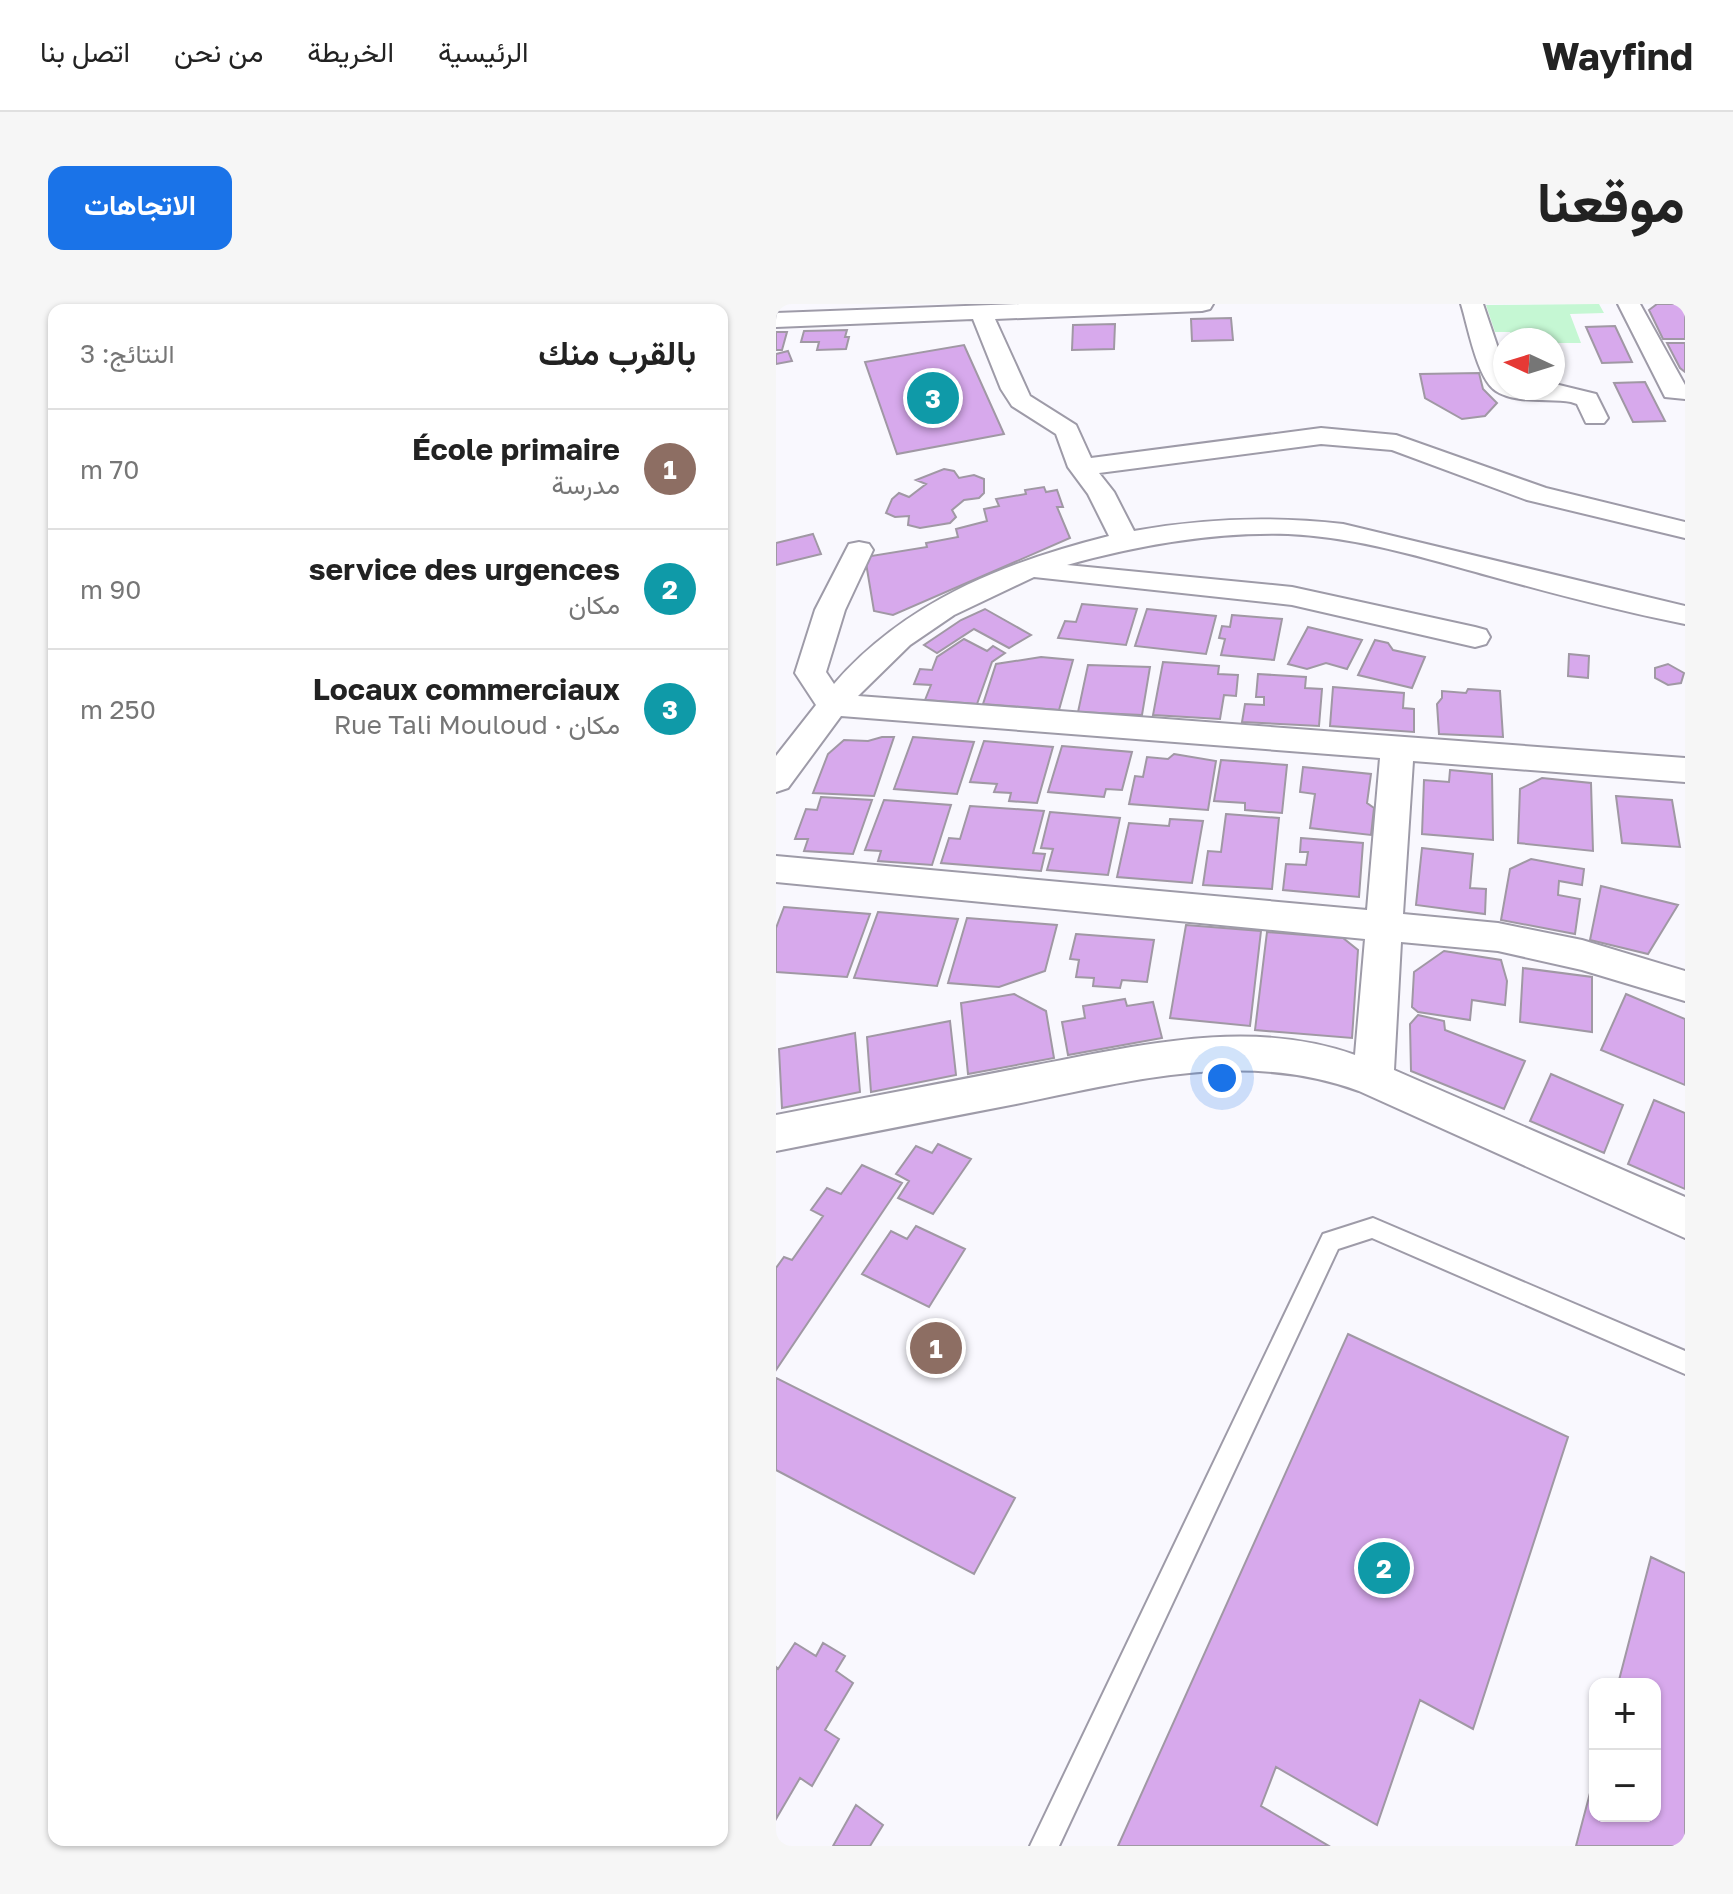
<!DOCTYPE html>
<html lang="ar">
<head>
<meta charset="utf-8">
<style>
	:root { --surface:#fff; --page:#f6f6f6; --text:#222; --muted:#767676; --line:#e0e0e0; --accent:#1a73e8 }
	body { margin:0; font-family:"Golos Text",Vazirmatn,sans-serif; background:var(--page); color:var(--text); direction:rtl }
	.controls { position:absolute; right:24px; bottom:24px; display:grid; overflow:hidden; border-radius:16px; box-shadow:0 2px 6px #0004 }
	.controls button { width:72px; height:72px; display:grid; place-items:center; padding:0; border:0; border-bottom:2px solid var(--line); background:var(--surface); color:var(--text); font:40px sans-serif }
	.compass { position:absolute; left:717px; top:24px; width:72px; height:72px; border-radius:50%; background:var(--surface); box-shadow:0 2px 6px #0004; rotate:274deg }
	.you { position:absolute; left:446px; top:774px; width:28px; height:28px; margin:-20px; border:6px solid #fff; border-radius:50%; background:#1a73e8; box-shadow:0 0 0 12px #1a73e833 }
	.badge { display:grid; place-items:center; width:52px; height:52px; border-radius:50%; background:var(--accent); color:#fff; font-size:26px; font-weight:700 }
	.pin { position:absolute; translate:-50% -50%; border:4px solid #fff; box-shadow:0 2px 8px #0006 }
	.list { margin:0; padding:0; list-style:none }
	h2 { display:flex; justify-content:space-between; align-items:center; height:104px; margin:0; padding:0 32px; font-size:34px }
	h2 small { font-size:26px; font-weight:400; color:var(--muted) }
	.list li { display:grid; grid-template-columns:52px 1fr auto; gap:24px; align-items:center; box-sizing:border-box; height:120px; padding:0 32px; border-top:2px solid var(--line) }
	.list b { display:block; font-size:30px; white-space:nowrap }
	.list p { margin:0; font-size:26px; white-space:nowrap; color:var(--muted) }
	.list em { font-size:26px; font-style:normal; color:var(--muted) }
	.map { position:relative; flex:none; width:909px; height:1542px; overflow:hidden; direction:ltr; border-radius:16px }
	header { display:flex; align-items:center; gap:48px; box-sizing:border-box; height:112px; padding:0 40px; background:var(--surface); border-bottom:2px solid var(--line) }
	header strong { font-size:38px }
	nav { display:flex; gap:44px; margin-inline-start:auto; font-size:28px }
	.intro { display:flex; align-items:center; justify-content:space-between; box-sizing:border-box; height:192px; padding:0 48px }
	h1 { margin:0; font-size:56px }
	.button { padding:20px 36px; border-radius:16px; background:var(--accent); color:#fff; font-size:28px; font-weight:700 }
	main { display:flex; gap:48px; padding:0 48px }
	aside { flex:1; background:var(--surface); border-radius:16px; box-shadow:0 2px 6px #0004 }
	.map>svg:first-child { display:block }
</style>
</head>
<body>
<header>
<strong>Wayfind</strong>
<nav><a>الرئيسية</a><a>الخريطة</a><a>من نحن</a><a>اتصل بنا</a></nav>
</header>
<div class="intro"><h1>موقعنا</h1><a class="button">الاتجاهات</a></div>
<main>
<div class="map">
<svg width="909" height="1542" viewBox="0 0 909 1542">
	<rect width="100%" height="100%" fill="#f9f8fe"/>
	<path fill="#c5f7d3" d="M823,0L828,9L794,10L805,39H779L776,34H737L734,28H719L710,1Z"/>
	<path fill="#d7a9ec" stroke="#a098a4" stroke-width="2" d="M881,0H909V35H887L873,6Z
		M455,14L457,36L416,37L415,15Z
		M339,20L338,45L296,46L297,21Z
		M839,22L856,58L826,59L810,23Z
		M71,26L69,33H73L70,45L41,46L43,38H25L28,27Z
		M0,28H11L6,46H0Z
		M891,39H909V68L904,64Z
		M188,41L228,130L121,150L89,58Z
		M12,47L16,57L0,60V50Z
		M703,69L707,85L721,99L709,112L686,115L649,94L644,70Z
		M869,78L889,117L857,118L838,79Z
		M168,165L178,167L183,174L198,171L208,175V189L203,194L188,196L176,206L180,213L174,219L144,224L132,221L133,212L119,213L110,209L116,195L123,189L133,193L150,180L140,176Z
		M268,183L270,188L281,186L287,203H281L294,234L117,311L98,307L89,253L151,243L150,239L182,233L180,225L211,217L208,205L223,202L220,195L250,190L249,186Z
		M37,230L45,250L0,261V239Z
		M306,300L361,305L350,341L282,334L289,317L300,318Z
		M209,305L255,331L233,344L198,325L161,349L148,341L185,316Z
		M371,305L440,312L430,350L359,342Z
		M456,311L506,315L498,356L445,351L449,335L443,334L446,322L454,323Z
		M532,323L586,336L571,365L550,359L531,365L512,360Z
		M188,335L211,347L217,342L229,349L216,358L201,400L149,396L155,381L138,380L144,365L156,366L161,353Z
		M599,336L612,339L617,346L649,353L636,384L582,371Z
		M793,350L813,352L812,374L792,372Z
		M265,353L297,356L283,406L207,400L220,360Z
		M387,358L443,362L442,370L462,371L460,392L448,391L444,415L377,411Z
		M892,360L908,369L905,379L892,381L879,374V364Z
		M312,361L374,363L366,411L302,408Z
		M482,370L530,373L529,384L546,385L543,422L466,418L469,400L488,401V393H480Z
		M557,383L628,389L627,404L638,405V428L554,422Z
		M692,385L724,387L727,433L663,430L661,400L666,394V387L690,389Z
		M106,433H118L98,492L37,489L52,450L68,436L92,437Z
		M137,433L198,438L181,490L118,485Z
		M208,437L277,443L261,499L233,497L235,489L218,488L221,480L194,478Z
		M286,442L356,448L346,486L330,485L328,493L272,488Z
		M398,450L440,457L432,506L353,500L359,472L367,473L371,453L392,455Z
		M445,456L511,461L506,509L469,506V499L438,497Z
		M527,463L595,470L591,499L598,504L595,531L534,524L539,490L524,488Z
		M674,466L716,470L717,536L646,530L648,476L673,478Z
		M766,474L815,479L817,547L742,539L744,485Z
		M840,492L896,496L904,543L846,539Z
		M45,493L96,496L77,550L28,547L32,535H19L30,505L41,506Z
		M108,496L175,501L156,561L102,557L105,547L89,546Z
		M194,502L268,507L257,549L269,550L265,567L165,559L173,534L184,535Z
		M274,508L344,514L332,571L271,566L277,545L265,544Z
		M450,510L503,514L496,585L427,581L432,547L445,548Z
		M394,515L427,517L416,579L341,573L353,519L393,522Z
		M525,534L587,539L583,593L507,586L510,560L530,561L532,548H524Z
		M646,544L697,550L694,584L710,585L709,610L640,601Z
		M755,555L808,565L806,581L783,577L782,591L804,595L799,630L725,616L734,565Z
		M825,582L902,601L872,650L814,636Z
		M8,603L94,610L71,673L0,668V624Z
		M102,608L182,615L161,682L78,674Z
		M191,614L281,621L269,667L223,683L172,679Z
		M410,621L485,627L474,722L394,714Z
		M491,628L567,634L582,646L576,734L479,726Z
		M300,630L378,636L371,678L346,676L344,684L317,682L318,674L300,673L303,656L294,655Z
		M668,647L725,656L731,677L729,701L696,696L694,716L642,708L636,703L638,668Z
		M747,664L816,673V728L744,718Z
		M238,690L270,707L278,754L192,770L185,699Z
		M850,690L909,715V781L825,746Z
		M349,695L351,702L377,698L386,734L292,751L286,718L309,714L307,702Z
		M642,711L668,717L669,726L749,757L728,805L635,767L634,720Z
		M174,717L180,771L95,788L91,733Z
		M79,729L84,788L6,804L3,745Z
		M775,770L847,801L828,849L754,817Z
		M878,796L909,809V885L852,860Z
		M162,840L195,855L157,910L122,894L133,877L120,870L140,842L156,849Z
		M86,861L126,879L0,1066V964L8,953L16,956L47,912L35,906L51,884L65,890Z
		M140,922L189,945L153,1003L86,970L115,927L131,935Z
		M572,1030L792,1133L697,1425L644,1396L601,1521L500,1463L485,1502L553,1542H342Z
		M0,1074L239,1194L198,1270L0,1166Z
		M875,1253L909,1269V1542H800L819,1470V1512H879V1380H842Z
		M19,1339L40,1352L47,1339L69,1352L60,1367L77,1379L49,1426L63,1435L36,1482L24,1474L0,1515V1363L2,1365Z
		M80,1501L107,1521L94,1542H57Z"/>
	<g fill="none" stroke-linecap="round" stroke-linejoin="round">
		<g stroke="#9e9ba8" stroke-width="4">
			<path id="lane" d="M597,914L909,1047V1070L596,934L562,945L283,1542H254L547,930Z"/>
		</g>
		<g stroke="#9e9ba8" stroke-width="4">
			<path id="street" d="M244,0H437L434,5L426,7L219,15L254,92L300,121L315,154L545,124L620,131L770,184L909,218V234L751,196L616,146L545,140L323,169L338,188L358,227C429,214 496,212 567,220L909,302V320C843,307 779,290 714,272C649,254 581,233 512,230C437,228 363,241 291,261L516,283L699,323L710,326L714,333L710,340L699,343L516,301L258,273L178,311L134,341L82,392L909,454V478L637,457L627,610L722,619L806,636L909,667V697L806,666L722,647L625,638L618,766L909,893V934L583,787C469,745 355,777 240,800C160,815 80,831 0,847V811C81,795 163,780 244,764C354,744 470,712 579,751L589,635L0,578V552L591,606L604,454L65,412L12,484L0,488V452L40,401L19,369L39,306L73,240L83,238L93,240L97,246L69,306L50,368L58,380C129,298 229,258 333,232L312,190L292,163L280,130L236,102L225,85L197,15L0,23V9Z
				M685,0H707L729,65V84L783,81L820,90L832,114L828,119H810L801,100L795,98C773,94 740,100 720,87C701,75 692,22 685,0Z
				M842,0H864L909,81V95L889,93Z"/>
		</g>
		<use href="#lane" fill="#fff" fill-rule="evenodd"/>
		<use href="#street" fill="#fff" fill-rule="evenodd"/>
	</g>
</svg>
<div class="controls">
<button>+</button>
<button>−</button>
</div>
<svg class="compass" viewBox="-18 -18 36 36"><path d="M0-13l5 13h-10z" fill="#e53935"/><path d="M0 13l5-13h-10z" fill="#767676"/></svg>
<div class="you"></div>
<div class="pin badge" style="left:160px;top:1044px;background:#8d6e63">1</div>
<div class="pin badge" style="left:608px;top:1264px;background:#0f9aa8">2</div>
<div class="pin badge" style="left:157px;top:94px;background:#0f9aa8">3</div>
</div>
<aside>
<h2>بالقرب منك<small>النتائج: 3</small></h2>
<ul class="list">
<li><span class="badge" style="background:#8d6e63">1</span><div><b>École primaire</b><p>مدرسة</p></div><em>70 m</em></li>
<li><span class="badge" style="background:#0f9aa8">2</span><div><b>service des urgences</b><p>مكان</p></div><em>90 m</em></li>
<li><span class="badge" style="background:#0f9aa8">3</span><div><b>Locaux commerciaux</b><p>مكان · Rue Tali Mouloud</p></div><em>250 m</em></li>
</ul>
</aside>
</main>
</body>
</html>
